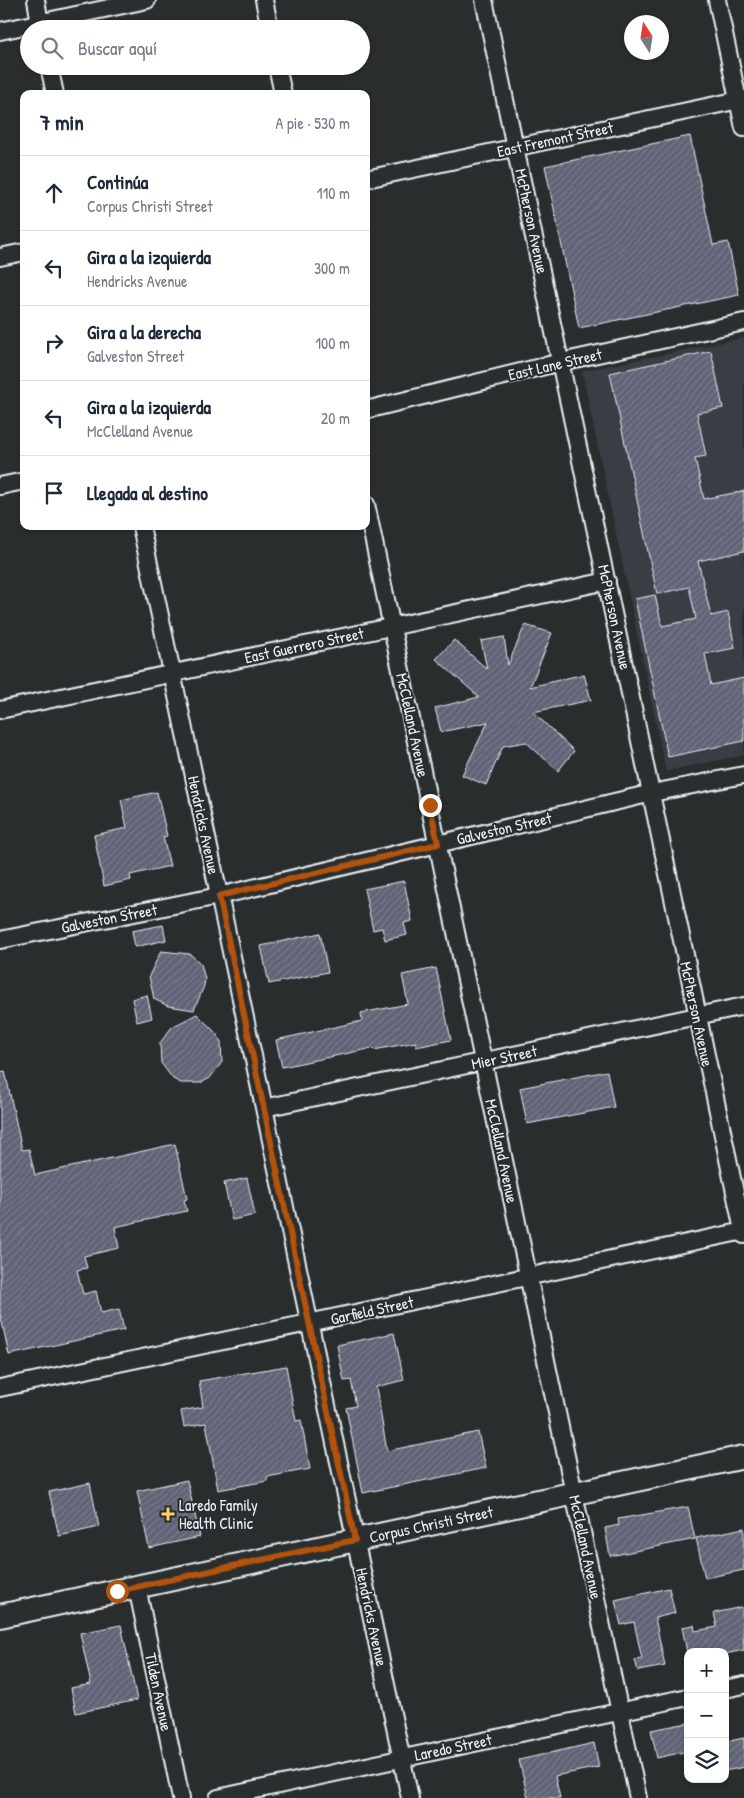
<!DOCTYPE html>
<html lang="es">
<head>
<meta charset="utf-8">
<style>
	:root { --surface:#fff; --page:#f2f2f3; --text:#1f2937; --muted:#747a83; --line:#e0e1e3 }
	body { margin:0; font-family:"Patrick Hand",sans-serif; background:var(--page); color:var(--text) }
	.controls { position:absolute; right:15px; bottom:15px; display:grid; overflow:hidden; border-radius:10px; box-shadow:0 1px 4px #0004 }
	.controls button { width:45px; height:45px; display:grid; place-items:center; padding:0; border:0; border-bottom:1px solid var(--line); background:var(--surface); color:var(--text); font:25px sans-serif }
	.compass { position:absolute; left:624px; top:15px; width:45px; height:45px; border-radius:50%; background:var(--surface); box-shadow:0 1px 4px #0004; rotate:348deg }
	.stop { position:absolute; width:15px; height:15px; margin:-11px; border:4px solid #b45309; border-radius:50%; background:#fff }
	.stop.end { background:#b45309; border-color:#fff; box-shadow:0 1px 5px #0008 }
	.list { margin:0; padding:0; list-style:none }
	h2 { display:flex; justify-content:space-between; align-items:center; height:65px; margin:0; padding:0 20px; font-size:21px }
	h2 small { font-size:16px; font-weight:400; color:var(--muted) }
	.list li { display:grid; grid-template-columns:32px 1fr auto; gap:15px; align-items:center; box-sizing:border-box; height:75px; padding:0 20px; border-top:1px solid var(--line) }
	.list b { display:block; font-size:19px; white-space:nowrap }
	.list p { margin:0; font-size:16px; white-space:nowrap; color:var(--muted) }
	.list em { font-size:16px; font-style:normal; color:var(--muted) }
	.icon { flex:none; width:28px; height:28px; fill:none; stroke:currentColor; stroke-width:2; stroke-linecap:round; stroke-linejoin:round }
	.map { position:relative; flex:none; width:744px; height:1798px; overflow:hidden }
	.search { position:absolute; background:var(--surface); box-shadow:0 1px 4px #0004; left:20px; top:20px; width:350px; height:55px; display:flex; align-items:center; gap:12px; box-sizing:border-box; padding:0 18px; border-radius:28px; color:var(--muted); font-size:19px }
	.panel { position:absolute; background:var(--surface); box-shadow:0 1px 4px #0004; left:20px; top:90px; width:350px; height:440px; border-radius:10px }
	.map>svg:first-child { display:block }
</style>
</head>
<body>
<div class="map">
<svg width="744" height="1798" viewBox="0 0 744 1798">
	<defs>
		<pattern id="building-hatch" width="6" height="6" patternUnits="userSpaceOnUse" patternTransform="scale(1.25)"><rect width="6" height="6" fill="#606476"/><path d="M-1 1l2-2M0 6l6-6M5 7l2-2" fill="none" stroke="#777b8a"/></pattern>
	</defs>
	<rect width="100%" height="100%" fill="#2a2d2e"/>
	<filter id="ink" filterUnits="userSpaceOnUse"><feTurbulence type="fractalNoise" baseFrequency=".02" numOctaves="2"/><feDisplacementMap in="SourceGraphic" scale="10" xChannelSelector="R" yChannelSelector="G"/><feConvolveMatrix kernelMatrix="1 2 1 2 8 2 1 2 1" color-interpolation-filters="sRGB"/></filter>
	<g filter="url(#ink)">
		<path fill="#3a3e44" d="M744,338V755L666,771L582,371Z"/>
		<path fill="url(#building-hatch)" stroke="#e8f1f8" d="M690,136L713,245L728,242L739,295L579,328L545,166Z
			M711,351L723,408L697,413L706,456L695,458L704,499L744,491V551L698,561L711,616L728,612L735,648L705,654L711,685L744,678V741L668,757L635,599L655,595L662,626L696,619L689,587L657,594L610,373Z
			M525,625L552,633L530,687L584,674L591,700L533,712L574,751L558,771L526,742L503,746L486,785L462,775L488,722L441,732L435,708L479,697L436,659L454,640L487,669L481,641L504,637L508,665Z
			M157,792L167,836L163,837L170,866L130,875L131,880L104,886L94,835L127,828L121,800Z
			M404,881L412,921L404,923L407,935L385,940L382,928L373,930L364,889Z
			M163,925L166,940L135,947L132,931Z
			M320,933L328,972L269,984L261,946Z
			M161,951L190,954L201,964L205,979L204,986L194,1010L168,1006L154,999L149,976Z
			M436,968L451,1040L416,1047V1042L374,1050L373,1048L282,1067L276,1040L362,1021L361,1013L408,1004L402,975Z
			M147,995L152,1018L137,1022L132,999Z
			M197,1014L217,1034L221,1042L222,1062L210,1078L201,1083H181L173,1079L161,1063L160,1043L172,1027Z
			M5,1071L22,1150L29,1149L35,1175L175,1144L187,1199L184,1200L187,1211L115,1227L119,1248L84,1256L87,1268L77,1270L83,1294L96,1291L101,1313L119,1309L124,1330L9,1355L0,1313V1072Z
			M607,1071L614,1107L527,1124L520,1088Z
			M247,1178L255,1215L232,1220L224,1183Z
			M394,1333L404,1380L376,1387L387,1451L478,1432L486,1468L363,1493L346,1408L356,1406L351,1380L344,1381L337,1345Z
			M286,1366L296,1421L301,1420L310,1469L267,1477V1481L218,1490L206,1423L184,1427L181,1411L203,1407L199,1381Z
			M187,1480L200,1537L149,1548L137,1491Z
			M90,1483L99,1527L59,1536L49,1492Z
			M688,1507L695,1539L610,1556L605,1528L619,1525L618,1519Z
			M744,1528V1570L705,1578L696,1538Z
			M669,1588L675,1613L655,1618L665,1666L638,1671L635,1660L642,1659L634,1622L621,1625L615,1600Z
			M742,1607L744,1650L725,1654V1652H687L682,1627L694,1625L695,1631L717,1627L714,1613Z
			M121,1625L137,1700L76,1713L71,1688L91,1684L80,1633Z
			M688,1723V1751L657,1758L651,1730Z
			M744,1738V1767L725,1771V1742Z
			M594,1743L599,1767L555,1776L560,1798H528L519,1760Z"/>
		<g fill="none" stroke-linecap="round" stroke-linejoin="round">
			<g stroke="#e8f1f8" stroke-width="20">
				<path id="street" d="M36,0L41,29
					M264,0L270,29
					M484,0L744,1235
					M717,0L744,128
					M0,31L147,0
					M49,66L55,94
					M277,66L283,94
					M366,179L744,99
					M0,257L24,252
					M366,410L561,362L744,322
					M0,486L24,481
					M366,504L638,1798
					M141,526L410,1798
					M0,710L607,581
					M0,940L219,896L652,793L744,775
					M264,1108L744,1006
					M0,1388L744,1231
					M137,1587L181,1798
					M725,1689L744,1685
					M218,1798L688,1697"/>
			</g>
			<g stroke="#e8f1f8" stroke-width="26">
				<path id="secondary" d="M0,1616L744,1457"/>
			</g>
			<use href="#street" stroke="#2a2d2e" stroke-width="16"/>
			<use href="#secondary" stroke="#2a2d2e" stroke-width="22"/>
		</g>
	</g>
	<g fill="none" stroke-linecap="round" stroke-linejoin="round" filter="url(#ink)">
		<path stroke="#b45309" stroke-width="6" d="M117,1591L355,1540L219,896L438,844L430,805"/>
	</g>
	<path fill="#ffd166" stroke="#2a2d2e" stroke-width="2" d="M165.5 1506.5h5v5h5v5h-5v5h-5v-5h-5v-5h5z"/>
	<g text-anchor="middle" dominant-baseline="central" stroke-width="4" stroke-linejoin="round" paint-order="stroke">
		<g font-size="16" fill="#e8f1f8" stroke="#2a2d2e">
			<text transform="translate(555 139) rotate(-12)">East Fremont Street</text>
			<text transform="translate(532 221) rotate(78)">McPherson Avenue</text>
			<text transform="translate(555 364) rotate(-13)">East Lane Street</text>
			<text transform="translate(615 617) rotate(78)">McPherson Avenue</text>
			<text transform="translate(304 645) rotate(-12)">East Guerrero Street</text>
			<text transform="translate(413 725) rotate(78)">McClelland Avenue</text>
			<text transform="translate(204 825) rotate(78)">Hendricks Avenue</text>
			<text transform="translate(504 828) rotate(-13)">Galveston Street</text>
			<text transform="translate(109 918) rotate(-11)">Galveston Street</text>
			<text transform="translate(697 1014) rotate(78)">McPherson Avenue</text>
			<text transform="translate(504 1057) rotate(-12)">Mier Street</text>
			<text transform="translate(502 1151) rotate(78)">McClelland Avenue</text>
			<text transform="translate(372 1310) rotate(-12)">Garfield Street</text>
			<text transform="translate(431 1524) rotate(-12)">Corpus Christi Street</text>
			<text transform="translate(586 1547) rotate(78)">McClelland Avenue</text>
			<text transform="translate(372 1617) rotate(78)">Hendricks Avenue</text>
			<text transform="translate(159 1692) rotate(78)">Tilden Avenue</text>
			<text transform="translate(453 1747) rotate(-12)">Laredo Street</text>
		</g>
		<g font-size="16" fill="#e8f1f8" stroke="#2a2d2e" text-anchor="start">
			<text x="179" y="1505">Laredo Family<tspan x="179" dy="18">Health Clinic</tspan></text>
		</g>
	</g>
</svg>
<div class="controls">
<button>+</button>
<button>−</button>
<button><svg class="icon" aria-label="layers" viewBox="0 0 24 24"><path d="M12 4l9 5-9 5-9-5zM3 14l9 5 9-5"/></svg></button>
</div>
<svg class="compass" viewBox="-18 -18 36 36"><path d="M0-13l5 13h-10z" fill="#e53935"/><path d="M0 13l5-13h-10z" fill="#747a83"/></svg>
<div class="stop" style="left:117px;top:1591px"></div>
<div class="stop end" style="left:430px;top:805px"></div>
<div class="search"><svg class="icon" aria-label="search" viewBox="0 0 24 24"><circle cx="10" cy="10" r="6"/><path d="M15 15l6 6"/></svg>Buscar aquí</div>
<section class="panel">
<h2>7 min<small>A pie · 530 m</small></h2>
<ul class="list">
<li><svg class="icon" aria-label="ahead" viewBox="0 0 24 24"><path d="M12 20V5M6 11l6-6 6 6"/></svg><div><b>Continúa</b><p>Corpus Christi Street</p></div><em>110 m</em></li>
<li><svg class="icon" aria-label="left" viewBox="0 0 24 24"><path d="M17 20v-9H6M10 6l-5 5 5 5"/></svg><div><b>Gira a la izquierda</b><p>Hendricks Avenue</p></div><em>300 m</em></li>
<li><svg class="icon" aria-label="right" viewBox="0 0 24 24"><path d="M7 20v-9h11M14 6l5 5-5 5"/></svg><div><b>Gira a la derecha</b><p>Galveston Street</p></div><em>100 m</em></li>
<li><svg class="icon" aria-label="left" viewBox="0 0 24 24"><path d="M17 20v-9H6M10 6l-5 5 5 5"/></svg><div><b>Gira a la izquierda</b><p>McClelland Avenue</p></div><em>20 m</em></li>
<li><svg class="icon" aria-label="arrive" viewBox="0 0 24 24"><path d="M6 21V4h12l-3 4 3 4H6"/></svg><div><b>Llegada al destino</b></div></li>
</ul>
</section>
</div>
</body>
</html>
